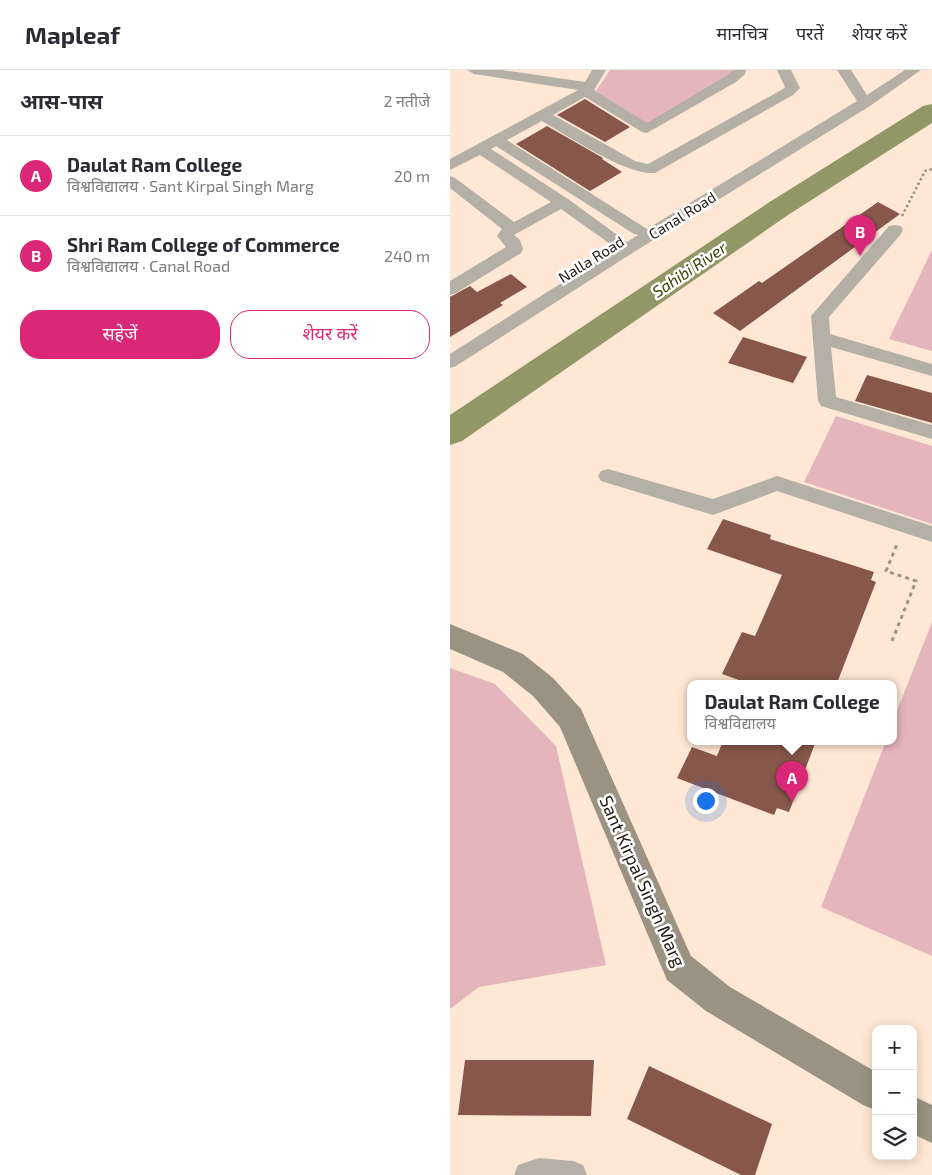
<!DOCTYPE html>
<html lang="hi">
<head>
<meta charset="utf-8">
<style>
	:root { --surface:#fff; --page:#f2f2f3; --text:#2b2b33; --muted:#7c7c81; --line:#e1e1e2; --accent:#db2777 }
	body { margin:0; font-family:"Exo 2","Noto Sans Devanagari",sans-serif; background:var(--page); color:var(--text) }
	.controls { position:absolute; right:15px; bottom:15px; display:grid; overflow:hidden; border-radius:10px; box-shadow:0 2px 12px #0003 }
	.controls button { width:45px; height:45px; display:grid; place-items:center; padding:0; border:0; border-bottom:1px solid var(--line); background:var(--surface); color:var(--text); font:25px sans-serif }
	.you { position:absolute; left:255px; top:730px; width:18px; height:18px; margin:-12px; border:4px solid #fff; border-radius:50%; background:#1a73e8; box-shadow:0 0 0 8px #1a73e833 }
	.badge { display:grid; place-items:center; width:32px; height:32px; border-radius:50%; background:var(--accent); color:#fff; font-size:16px; font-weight:700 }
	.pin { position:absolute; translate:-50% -41px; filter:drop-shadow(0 1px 2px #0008) }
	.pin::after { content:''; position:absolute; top:26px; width:18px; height:15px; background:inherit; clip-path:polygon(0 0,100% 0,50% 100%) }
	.popup { position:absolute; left:237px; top:610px; width:210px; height:65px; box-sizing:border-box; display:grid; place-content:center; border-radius:10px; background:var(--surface); filter:drop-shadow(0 1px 4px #0005); font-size:16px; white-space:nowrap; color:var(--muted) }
	.popup b { font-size:19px; color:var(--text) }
	.popup::after { content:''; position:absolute; left:50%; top:100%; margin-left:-10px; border:10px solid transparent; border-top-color:var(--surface) }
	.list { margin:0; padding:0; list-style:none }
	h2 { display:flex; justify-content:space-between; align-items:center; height:65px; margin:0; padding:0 20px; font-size:21px }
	h2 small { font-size:16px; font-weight:400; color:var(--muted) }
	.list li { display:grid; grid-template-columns:32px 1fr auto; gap:15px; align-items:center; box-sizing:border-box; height:80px; padding:0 20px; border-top:1px solid var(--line) }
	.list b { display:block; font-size:19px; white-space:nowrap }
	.list p { margin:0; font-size:16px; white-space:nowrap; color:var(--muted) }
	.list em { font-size:16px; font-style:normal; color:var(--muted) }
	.actions { display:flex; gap:10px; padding:15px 20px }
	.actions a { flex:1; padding:11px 0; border:1px solid var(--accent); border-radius:20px; text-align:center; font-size:18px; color:var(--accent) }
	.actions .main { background:var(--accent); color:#fff }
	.icon { flex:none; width:28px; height:28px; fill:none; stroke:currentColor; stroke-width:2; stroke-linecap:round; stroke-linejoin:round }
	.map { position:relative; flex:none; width:482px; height:1105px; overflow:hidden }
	header { display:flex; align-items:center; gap:30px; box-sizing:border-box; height:70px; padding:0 25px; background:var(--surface); border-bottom:1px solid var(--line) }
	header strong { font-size:24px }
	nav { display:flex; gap:28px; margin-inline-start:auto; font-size:18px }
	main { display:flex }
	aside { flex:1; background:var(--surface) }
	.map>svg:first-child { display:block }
</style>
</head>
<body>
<header>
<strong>Mapleaf</strong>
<nav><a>मानचित्र</a><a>परतें</a><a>शेयर करें</a></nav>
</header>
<main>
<aside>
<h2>आस-पास<small>2 नतीजे</small></h2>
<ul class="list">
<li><span class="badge">A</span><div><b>Daulat Ram College</b><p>विश्वविद्यालय · Sant Kirpal Singh Marg</p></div><em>20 m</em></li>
<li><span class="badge">B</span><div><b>Shri Ram College of Commerce</b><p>विश्वविद्यालय · Canal Road</p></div><em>240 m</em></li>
</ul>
<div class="actions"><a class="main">सहेजें</a><a>शेयर करें</a></div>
</aside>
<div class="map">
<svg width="482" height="1105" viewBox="0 0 482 1105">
	<rect width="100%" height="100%" fill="#fee7d4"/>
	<path fill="#e4b5bb" d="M160,0H282L272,18L201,60L146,21Z
		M482,180V281L439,269Z
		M386,346L482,376V454L354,412Z
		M482,552V886L371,837L436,671H443V651Z
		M0,598L45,614L106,676L156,895L29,917L0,939Z"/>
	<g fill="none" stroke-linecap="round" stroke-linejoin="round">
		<path fill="#919767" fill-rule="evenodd" d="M482,34V53L338,145L12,371L0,375V345L318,133L473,36Z"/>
	</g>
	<path fill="#86574a" d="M135,29L180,57L155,72L107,45Z
		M97,56L153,88L152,89L172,102L140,121L66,74Z
		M428,132L450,144L290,261L263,243L309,211L312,213Z
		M61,204L77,217L50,233L53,235L0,267V227L20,216L27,222Z
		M293,267L357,287L343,313L278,293Z
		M417,305L482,323V353L405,331Z
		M273,449L321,465L320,469L424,502L421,510L426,512L387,613H297L272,604L292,562L305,566L332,505L257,479Z
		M273,671H366L339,742L327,738L324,745L227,708L242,677L267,686Z
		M15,990H144L141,1046L8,1045Z
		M199,996L322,1054L305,1105H291L177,1049Z"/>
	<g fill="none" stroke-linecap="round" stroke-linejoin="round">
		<path stroke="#a39284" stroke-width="2.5" stroke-dasharray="2.5 2.5" stroke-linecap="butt" d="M452,146L475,101L482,99"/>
		<path stroke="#a39284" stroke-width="3" stroke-dasharray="4 4" stroke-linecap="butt" d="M442,571L466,511L436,501L448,472"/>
		<path fill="#b5b0a5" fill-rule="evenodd" d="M17,0H52L135,12L142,0H156L144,20L197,53L276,6L283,0H296L295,4L286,12L197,63L192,62L135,27L103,45L185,91L198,94L333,19L335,17L327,0H341L350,18L343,25L205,103C177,106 118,66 92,51L57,70L197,159L407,31L387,0H401L417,25L455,0H471L420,36L184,182L6,296L0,298V284L168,177L163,176L111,139L64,165L70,170L73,179L71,183L6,223L0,225V211L56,177L47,166L52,159L0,118V106L5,108L64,152L101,132L30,85L0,100V89L128,20L24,4ZM46,76L184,164L188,165L177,172L118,129L41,79Z
			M445,155L451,156L453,160L451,164L379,247L380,264L482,294V306L381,277L386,327L482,355V369L371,336L368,331L361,246L439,156Z
			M158,399L263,429L327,406L482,456V472L327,421L263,445L151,411L148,406L151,401Z
			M89,1088L123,1091L133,1095L137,1105H64L68,1095Z"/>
		<path fill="#9a9383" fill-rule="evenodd" d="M0,554L73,584L103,608L131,639L241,886L280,917L426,1002V1040L413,1035L256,941L217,910L110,657L83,626L53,602L0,579Z
			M463,1026L482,1035V1073L463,1064Z"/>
	</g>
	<g text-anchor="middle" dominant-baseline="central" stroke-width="5" stroke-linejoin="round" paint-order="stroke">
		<g font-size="15" fill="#211912" stroke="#fff">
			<text transform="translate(232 145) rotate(-32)">Canal Road</text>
			<text transform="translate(141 189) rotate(-32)">Nalla Road</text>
		</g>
		<g font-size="16" font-style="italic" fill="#3b3f02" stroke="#fff">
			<text transform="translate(239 199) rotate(-34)">Sahibi River</text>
		</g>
		<g font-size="18" fill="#211912" stroke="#fff">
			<text transform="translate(193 811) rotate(66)">Sant Kirpal Singh Marg</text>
		</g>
	</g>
</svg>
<div class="controls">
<button>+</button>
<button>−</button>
<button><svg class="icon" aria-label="layers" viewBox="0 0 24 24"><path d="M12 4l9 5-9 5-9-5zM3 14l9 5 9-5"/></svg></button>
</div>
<div class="you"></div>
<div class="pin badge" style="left:342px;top:732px">A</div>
<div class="popup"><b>Daulat Ram College</b>विश्वविद्यालय</div>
<div class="pin badge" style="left:410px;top:186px">B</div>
</div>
</main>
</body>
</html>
